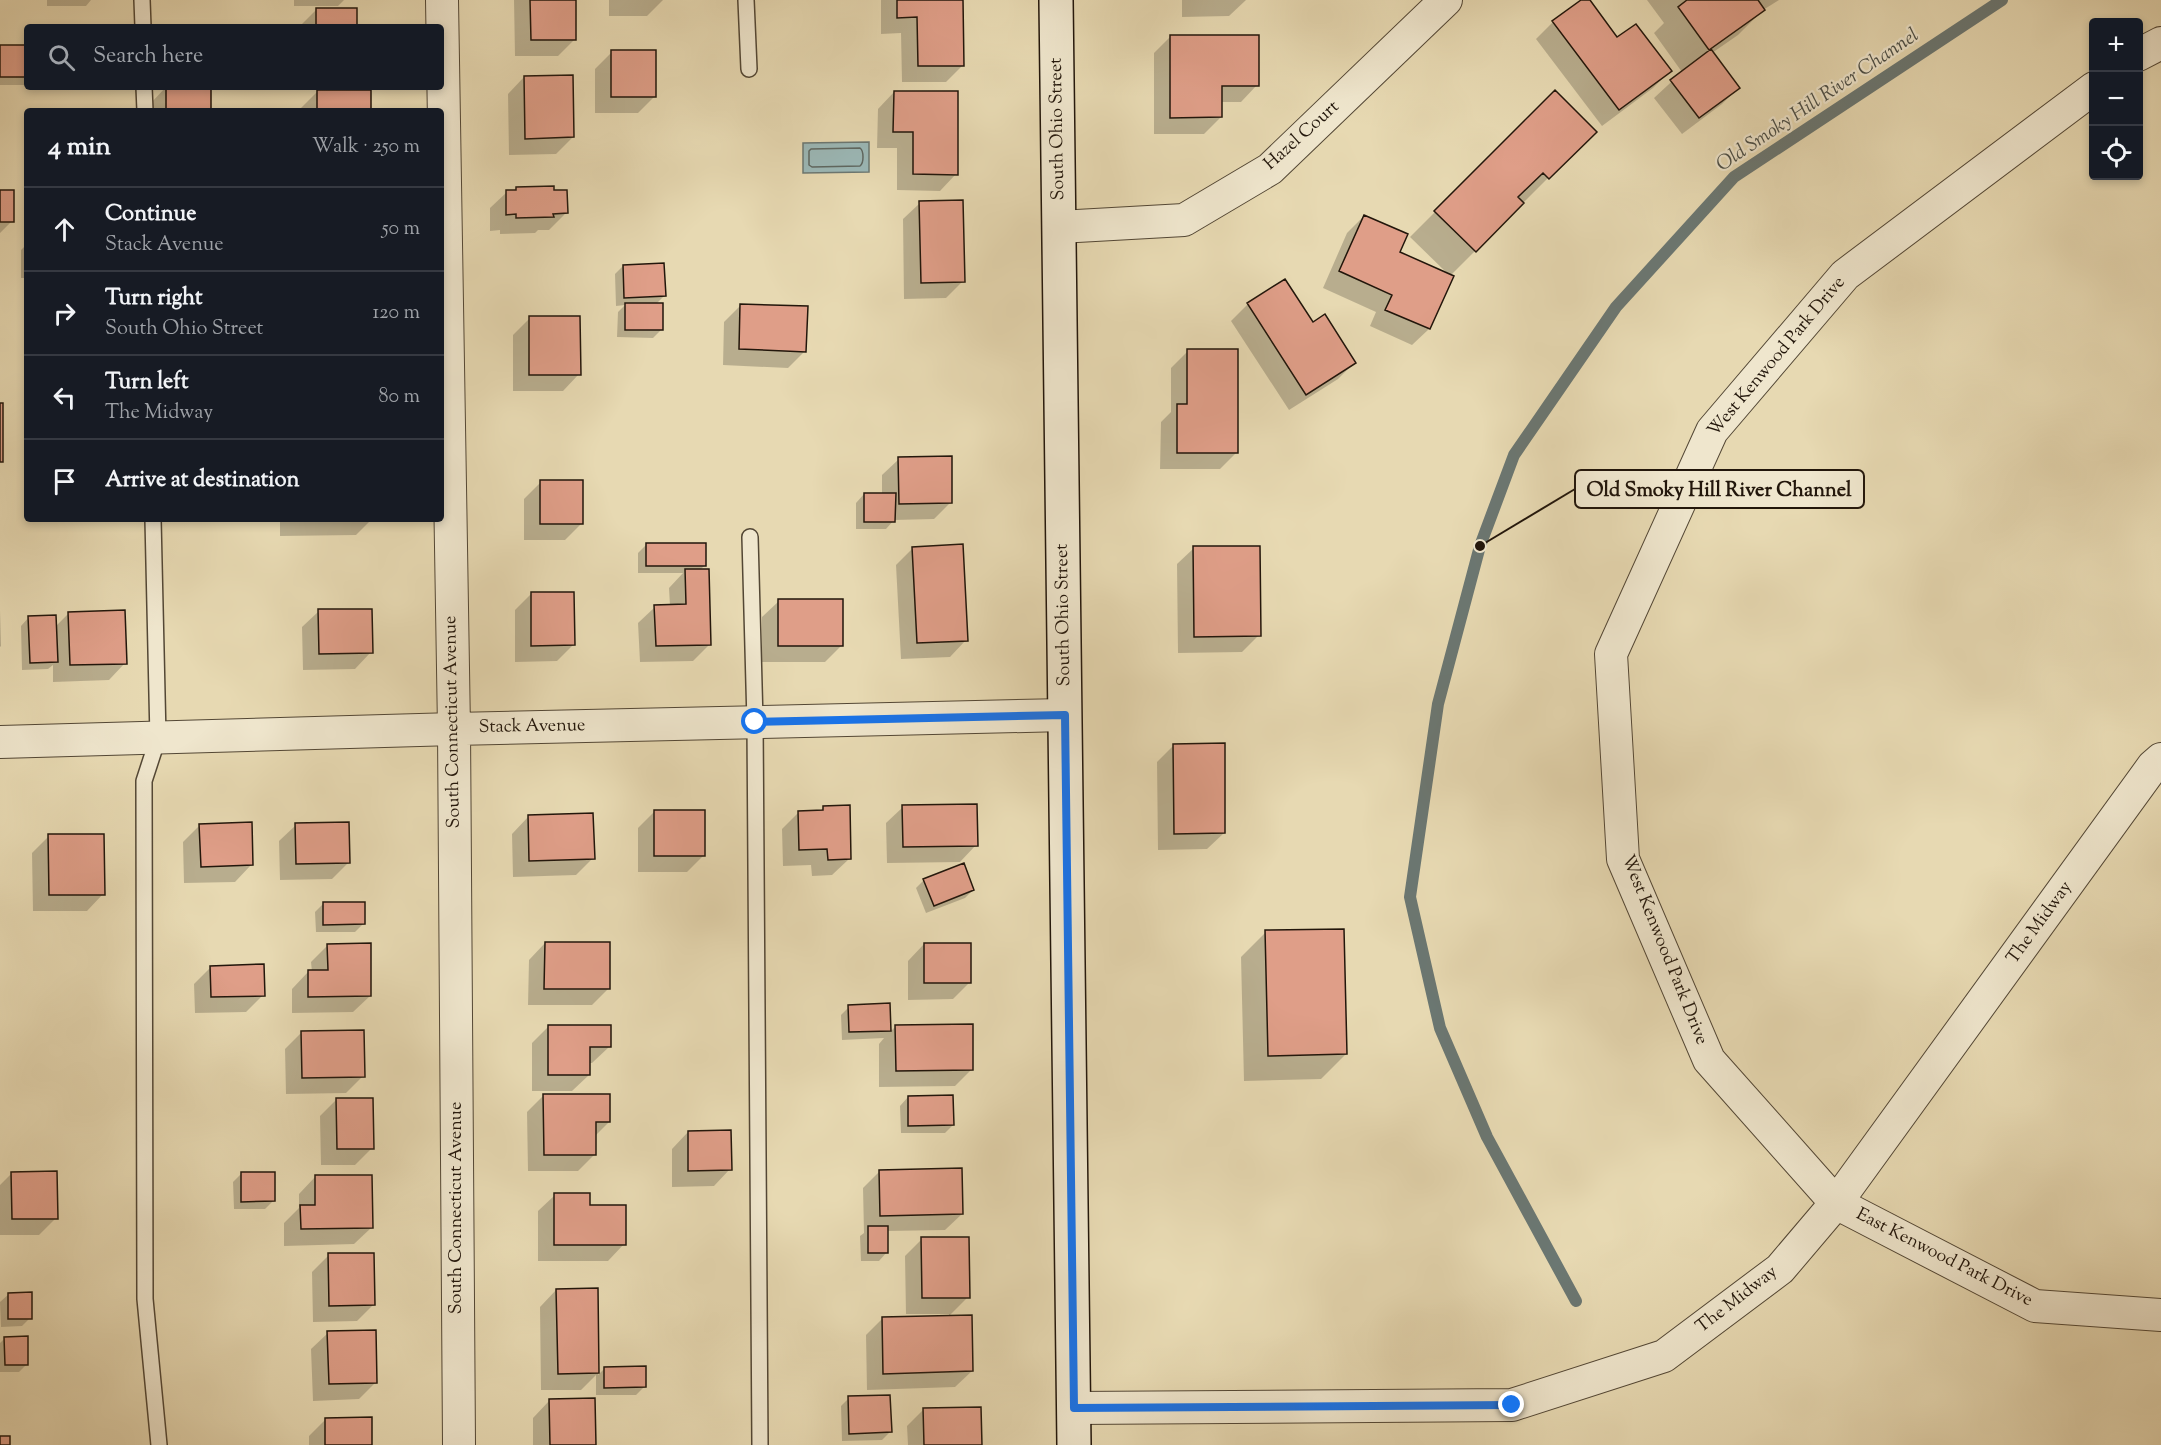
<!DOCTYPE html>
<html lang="en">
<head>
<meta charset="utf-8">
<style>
	:root { --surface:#171b24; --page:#20242c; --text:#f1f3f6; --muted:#9ea1a6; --line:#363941 }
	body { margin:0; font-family:"Sorts Mill Goudy",serif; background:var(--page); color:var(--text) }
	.controls { position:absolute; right:18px; top:18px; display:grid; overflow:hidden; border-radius:6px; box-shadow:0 3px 9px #0003 }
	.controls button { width:54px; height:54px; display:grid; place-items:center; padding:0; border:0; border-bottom:2px solid var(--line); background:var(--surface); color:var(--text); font:30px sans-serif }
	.stop { position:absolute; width:18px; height:18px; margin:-14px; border:4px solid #1a73e8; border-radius:50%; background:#fff }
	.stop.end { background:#1a73e8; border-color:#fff; box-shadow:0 2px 6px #0008 }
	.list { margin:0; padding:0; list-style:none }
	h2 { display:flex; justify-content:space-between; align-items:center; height:78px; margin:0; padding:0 24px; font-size:26px }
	h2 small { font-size:20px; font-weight:400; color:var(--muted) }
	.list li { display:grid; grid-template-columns:39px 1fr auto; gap:18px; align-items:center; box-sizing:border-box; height:84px; padding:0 24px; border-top:2px solid var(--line) }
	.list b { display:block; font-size:22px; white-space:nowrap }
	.list p { margin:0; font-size:20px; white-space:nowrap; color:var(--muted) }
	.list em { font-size:20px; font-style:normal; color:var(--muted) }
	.icon { flex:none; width:33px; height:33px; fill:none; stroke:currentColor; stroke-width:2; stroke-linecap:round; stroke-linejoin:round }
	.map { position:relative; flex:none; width:2161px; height:1445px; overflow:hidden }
	.search { position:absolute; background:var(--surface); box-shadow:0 3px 9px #0003; left:24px; top:24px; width:420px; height:66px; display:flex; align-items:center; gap:15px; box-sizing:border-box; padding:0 21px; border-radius:6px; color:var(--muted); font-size:22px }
	.panel { position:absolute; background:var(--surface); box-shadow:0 3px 9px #0003; left:24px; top:108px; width:420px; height:414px; border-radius:6px }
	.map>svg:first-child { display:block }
</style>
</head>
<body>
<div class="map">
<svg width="2161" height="1445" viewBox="0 0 2161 1445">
	<rect width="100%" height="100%" fill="#e7d9b2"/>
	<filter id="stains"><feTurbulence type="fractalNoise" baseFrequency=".00333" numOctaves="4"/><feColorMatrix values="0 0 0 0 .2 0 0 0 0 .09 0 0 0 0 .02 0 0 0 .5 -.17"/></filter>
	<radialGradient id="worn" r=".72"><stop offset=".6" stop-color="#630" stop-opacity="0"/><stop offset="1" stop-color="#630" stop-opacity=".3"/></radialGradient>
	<path fill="#9bb8b7" stroke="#6b7772" stroke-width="1.5" d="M869,142V172L803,173V143Z"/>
	<path fill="#0003" d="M47,0H91L86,6H47Z
		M294,0H344L338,6H294Z
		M514,0H575V39L558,56H515Z
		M609,0H663L647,16H609Z
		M881,0H962V66L946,82H902L901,33L881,34Z
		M1182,0H1246L1229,16L1182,17Z
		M1583,0H1588L1617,39L1670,71L1653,88L1602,126L1536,39L1553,22Z
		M1647,0H1779L1763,10L1738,35L1712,53L1738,88L1722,104L1682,134L1654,98L1682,72L1654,33L1664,23Z
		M316,10L355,27H299Z
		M1171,36L1257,85L1241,102H1221V117L1204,134H1154V53Z
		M0,46H27V82L24,85H0Z
		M612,52L655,96L638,113H595V69Z
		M524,77L573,137L556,154L509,155L508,94Z
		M166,87L209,111H150V104Z
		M318,91L369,111H301V108Z
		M894,92L956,174L940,191L897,190V148H877L878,109Z
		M1555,92L1594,132L1450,276H1452L1429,329L1412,345L1370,326L1376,312L1323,288L1347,233L1364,216L1398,252L1449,275L1410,237Z
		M516,188L566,213L549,230H538L535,233L500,234V230L490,231V208L507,192L513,191Z
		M0,191L12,221L0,233Z
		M920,203L963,281L946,298L904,299L903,219Z
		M27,244V278H21V250Z
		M623,266L664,296L655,305L661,330L653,338L617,337L618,312L625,305L616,306L615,274Z
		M1248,304L1312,324L1354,363L1338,379L1289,410L1231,321Z
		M741,305L805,351L788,368L723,365L724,322Z
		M530,318L579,374L563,391H513V335Z
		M1188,351L1237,452L1220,469H1160L1161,422L1171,412V368Z
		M899,459L951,502L934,519L894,520L886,529H856V503L864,494L882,495V475Z
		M541,482L581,524L565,540H524V499Z
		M280,519H372L356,535L280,536Z
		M646,545L705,565L699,571L710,644L693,661L640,662L638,623L655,607L670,606L669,588L683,573H638V553Z
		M913,548L966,640L950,657L901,659L896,565Z
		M1194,548L1259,635L1242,652L1178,653L1177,564Z
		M531,594L573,645L557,661L515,662V610Z
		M779,601L842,645L825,662H762V617Z
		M0,610L1,646L0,647Z
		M319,611L371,652L355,669L303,670L302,627Z
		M69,613L125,663L109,680L53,682V665L48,669L22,670L21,626L29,617L55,627Z
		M1174,745L1224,833L1207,849L1158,850L1157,762Z
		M824,807L849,859L832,875L812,876L811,865L783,866L782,829L799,812L820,811Z
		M903,807L976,845L960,862L887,863L886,823Z
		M654,812L704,855L687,872H638V828Z
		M528,817L593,858L576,875L513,877L512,834Z
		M200,825L251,865L235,882L184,883L183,842Z
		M296,825L349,862L332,879L280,880L279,841Z
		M49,836L103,894L87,911H33L32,853Z
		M924,880L973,890L965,898L926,913L916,888Z
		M323,904L363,924L355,932H316L315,912Z
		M1266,932L1346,1054L1321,1079L1244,1081L1241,957Z
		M545,943L609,988L592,1005H528L529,960Z
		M924,944L970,982L953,999L908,1000V961Z
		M328,945L370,996L353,1012L292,1013V989L308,972H312L311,962Z
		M211,967L263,995L246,1012L195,1013L194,984Z
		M889,1005L890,1032L895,1027L972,1069L955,1086L879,1087V1044L884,1038L842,1040L841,1015L849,1007Z
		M549,1026L609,1047L592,1063H589V1075L572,1091H532V1043Z
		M302,1032L363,1076L346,1093L286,1094L285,1049Z
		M544,1095L609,1122L595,1136V1154L578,1171H528L527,1112Z
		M908,1097L953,1125L945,1133H901L900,1106Z
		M337,1099L372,1148L355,1165H321L320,1116Z
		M688,1132L730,1169L714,1186L672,1187V1149Z
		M880,1171L962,1214L945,1230L887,1231V1252L879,1261H861L860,1236L864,1233L863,1188Z
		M12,1173L56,1218L39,1235H0V1185Z
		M241,1174L274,1200L265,1209H234L233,1182Z
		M315,1177L371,1228L354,1244L284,1246V1223L299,1208V1194Z
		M555,1195L588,1206L624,1244L608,1261H538V1211Z
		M922,1239L968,1297L949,1316V1314H906L905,1256Z
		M329,1255L373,1305L357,1321L313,1322L312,1272Z
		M556,1290H596L598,1375L604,1369L645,1386L636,1395H596V1375L581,1390H541L540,1307Z
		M9,1294L30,1318L22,1326L1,1327L0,1302Z
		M882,1319L972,1371L955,1387L867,1390L866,1335Z
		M328,1333L376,1382L359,1399L313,1401L311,1349Z
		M5,1338L27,1364L19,1372H0V1343Z
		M849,1398L890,1432L882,1440L842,1441L841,1406Z
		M549,1401L594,1445H533V1418Z
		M924,1409L981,1445H908L907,1426Z
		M326,1419L371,1445H309V1436Z"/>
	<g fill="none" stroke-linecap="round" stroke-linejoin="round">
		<path stroke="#5e6761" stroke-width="1.5" d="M860,148C864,151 864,163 860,166L812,167L809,165V151L811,149Z"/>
		<path stroke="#6b7772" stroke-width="12" d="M1576,1301L1487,1137L1440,1028L1410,897L1438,704L1480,546L1514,455L1616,307L1734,177L2002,0"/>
	</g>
	<path fill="#df9e88" stroke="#22160b" stroke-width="1.5" d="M530,0H576V40H531Z
		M897,0H963L964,66H918L917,17L897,18Z
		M1581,0H1590L1617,37L1636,24L1672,71L1619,110L1552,21Z
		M1687,0H1758L1765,10L1709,50L1678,7Z
		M316,8H357V27H316Z
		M1170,35H1259V86H1222V117L1170,118Z
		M0,45H27V77H0Z
		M1711,49L1740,88L1699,118L1670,80Z
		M611,50H656V97H611Z
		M573,75L574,137L525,139L524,76Z
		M166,87H211V111H166Z
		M317,90H371V111H317Z
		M1555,90L1597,132L1549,179L1543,173L1518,197L1524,203L1476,252L1434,211Z
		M894,91H958V175L913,174V132H893Z
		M554,186V190H567L568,213L553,214L554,217L516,218V214L506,215V190H516V187Z
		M0,190H14V222H0Z
		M963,200L965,282L921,283L919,201Z
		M1364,215L1408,234L1400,252L1454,276L1430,329L1385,310L1392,295L1339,271Z
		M664,263L666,296L624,298L623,265Z
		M1285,279L1313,322L1325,314L1356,363L1306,395L1247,303Z
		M625,303H663V330H625Z
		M740,304L808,306L806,352L739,349Z
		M529,316H580L581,375H529Z
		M1187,349H1238V453H1177V404H1187Z
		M0,403H3V462H0Z
		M952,456V503L899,504L898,457Z
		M540,480H583V524H540Z
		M864,493H896L895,522H864Z
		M646,543H706V566H646Z
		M963,544L968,641L917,643L912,547Z
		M1193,546H1260L1261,636L1194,637Z
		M685,569H709L711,645L656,646L654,605L686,604Z
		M531,592H574L575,645L531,646Z
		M778,599H843V646H778Z
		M318,609H372L373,653L319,654Z
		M125,610L127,664L70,665L68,612Z
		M56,615L58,662L30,663L28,616Z
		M1225,743V833L1174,834L1173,744Z
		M977,804L978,846L903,847L902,805Z
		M850,805L851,859L828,860L827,849L799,850L798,811L823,810V806Z
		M654,810H705V856H654Z
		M593,813L595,859L529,861L528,815Z
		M252,822L253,865L201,867L199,824Z
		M349,822L350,863L296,864L295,823Z
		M48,834H104L105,895H49Z
		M964,863L974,890L934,906L923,879Z
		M323,902H365V924L323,925Z
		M1344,929L1347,1054L1268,1056L1265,930Z
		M545,942H610V989H544Z
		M371,943V996L308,997V970H328L327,944Z
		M924,943H971V983H924Z
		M264,964L265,996L211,997L210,966Z
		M890,1003L891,1031L849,1032L848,1005Z
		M973,1024V1070L896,1071L895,1025Z
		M548,1025H611V1047H590V1075H548Z
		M364,1030L365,1077L302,1078L301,1031Z
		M543,1094H610V1122H596V1155H544Z
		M953,1095L954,1125L908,1126V1096Z
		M336,1098H373L374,1149H337Z
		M731,1130L732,1170L688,1171V1131Z
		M962,1168L963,1214L880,1216L879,1170Z
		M57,1171L58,1219H12L11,1172Z
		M241,1172H275V1201L241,1202Z
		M315,1175H372L373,1228L301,1229L300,1205H315Z
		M554,1193H590V1205H626V1245H554Z
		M868,1226H888V1253H868Z
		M921,1237H969L970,1298H922Z
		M328,1253H374L375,1305L329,1306Z
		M598,1288L599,1373L558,1374L556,1289Z
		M32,1292V1319H8V1293Z
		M972,1315L973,1371L883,1374L882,1317Z
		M376,1330L377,1383L329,1384L327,1331Z
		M28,1336V1365H5L4,1337Z
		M646,1366V1387L604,1388V1367Z
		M890,1395L892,1432L849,1434L848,1396Z
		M595,1398L596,1445H550L549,1399Z
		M981,1407L982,1445H924L923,1408Z
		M372,1417V1445H325V1418Z
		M0,1436H10V1445H0Z"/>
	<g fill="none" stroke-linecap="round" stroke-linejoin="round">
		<g stroke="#534735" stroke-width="18">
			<path id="service" d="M142,0L143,27
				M746,0L749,69
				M144,87L145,111
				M153,519L158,738L144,781L145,1299L159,1445
				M750,537L755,722L760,1445"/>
		</g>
		<g stroke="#534735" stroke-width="34">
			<path id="minor" d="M442,0L454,729L459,1445
				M2138,55L2161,43
				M2094,88L1845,275L1712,431L1611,654L1623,859L1709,1060L1836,1203L2035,1306L2161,1315
				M1059,227L1184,220L1270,169L1446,0
				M0,742L454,729L1065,715
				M1074,1408L1512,1405L1664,1356L1780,1269L1836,1203L2153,766L2161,759"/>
		</g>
		<g stroke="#22160b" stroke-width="36">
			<path id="secondary" d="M1056,0L1074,1445"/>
		</g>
		<use href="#service" stroke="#efe6cd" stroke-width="15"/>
		<use href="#minor" stroke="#efe6cd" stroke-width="32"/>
		<use href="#secondary" stroke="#efe6cd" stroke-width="33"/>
	</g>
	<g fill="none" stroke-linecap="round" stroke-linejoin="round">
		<path stroke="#1a73e8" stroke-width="8" d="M755,722L1065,715L1074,1408L1512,1405"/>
	</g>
	<g text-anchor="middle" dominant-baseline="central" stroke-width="4.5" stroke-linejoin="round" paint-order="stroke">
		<g font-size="18" fill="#22160b" stroke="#efe6cd">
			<text transform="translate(1058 129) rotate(-91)">South Ohio Street</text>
			<text transform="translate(1302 136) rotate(-42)">Hazel Court</text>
			<text transform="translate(1777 357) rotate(-50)">West Kenwood Park Drive</text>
			<text transform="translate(1064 615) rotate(-91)">South Ohio Street</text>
			<text transform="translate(453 722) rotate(-91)">South Connecticut Avenue</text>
			<text transform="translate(532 727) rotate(-1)">Stack Avenue</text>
			<text transform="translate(2040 923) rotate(-54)">The Midway</text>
			<text transform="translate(1664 950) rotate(68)">West Kenwood Park Drive</text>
			<text transform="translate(457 1208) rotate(-90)">South Connecticut Avenue</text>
			<text transform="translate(1944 1258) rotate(27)">East Kenwood Park Drive</text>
			<text transform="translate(1737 1300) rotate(-38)">The Midway</text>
		</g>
		<g font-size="20" font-style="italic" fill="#4c4f47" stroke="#efe6cd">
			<text transform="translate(1818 101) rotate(-34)">Old Smoky Hill River Channel</text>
		</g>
	</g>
	<path fill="none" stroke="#22160b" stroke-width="2" d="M1480 546L1575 489"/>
	<circle fill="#22160b" stroke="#efe6cd" stroke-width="2" cx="1480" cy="546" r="6"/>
	<rect fill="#efe6cd" stroke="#22160b" stroke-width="2" x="1575" y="470" width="289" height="38" rx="6"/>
	<g font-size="20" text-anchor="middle" font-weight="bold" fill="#22160b">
		<text x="1719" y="496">Old Smoky Hill River Channel</text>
	</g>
	<rect width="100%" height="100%" filter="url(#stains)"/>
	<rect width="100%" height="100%" fill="url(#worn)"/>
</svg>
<div class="controls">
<button>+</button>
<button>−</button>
<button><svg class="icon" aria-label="locate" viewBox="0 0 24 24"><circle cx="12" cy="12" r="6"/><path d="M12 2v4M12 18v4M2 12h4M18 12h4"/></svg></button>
</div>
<div class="stop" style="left:755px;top:722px"></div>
<div class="stop end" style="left:1512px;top:1405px"></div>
<div class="search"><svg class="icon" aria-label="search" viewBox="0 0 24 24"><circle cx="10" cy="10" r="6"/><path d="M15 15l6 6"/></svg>Search here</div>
<section class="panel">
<h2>4 min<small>Walk · 250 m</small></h2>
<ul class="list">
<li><svg class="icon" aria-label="ahead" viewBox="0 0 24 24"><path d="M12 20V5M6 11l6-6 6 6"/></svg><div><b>Continue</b><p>Stack Avenue</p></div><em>50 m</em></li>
<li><svg class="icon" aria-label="right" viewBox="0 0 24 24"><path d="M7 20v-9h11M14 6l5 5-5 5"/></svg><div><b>Turn right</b><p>South Ohio Street</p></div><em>120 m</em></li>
<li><svg class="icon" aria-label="left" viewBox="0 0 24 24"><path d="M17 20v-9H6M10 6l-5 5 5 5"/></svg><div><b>Turn left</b><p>The Midway</p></div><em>80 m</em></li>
<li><svg class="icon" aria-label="arrive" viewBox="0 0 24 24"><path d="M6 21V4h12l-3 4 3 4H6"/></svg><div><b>Arrive at destination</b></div></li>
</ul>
</section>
</div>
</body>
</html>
